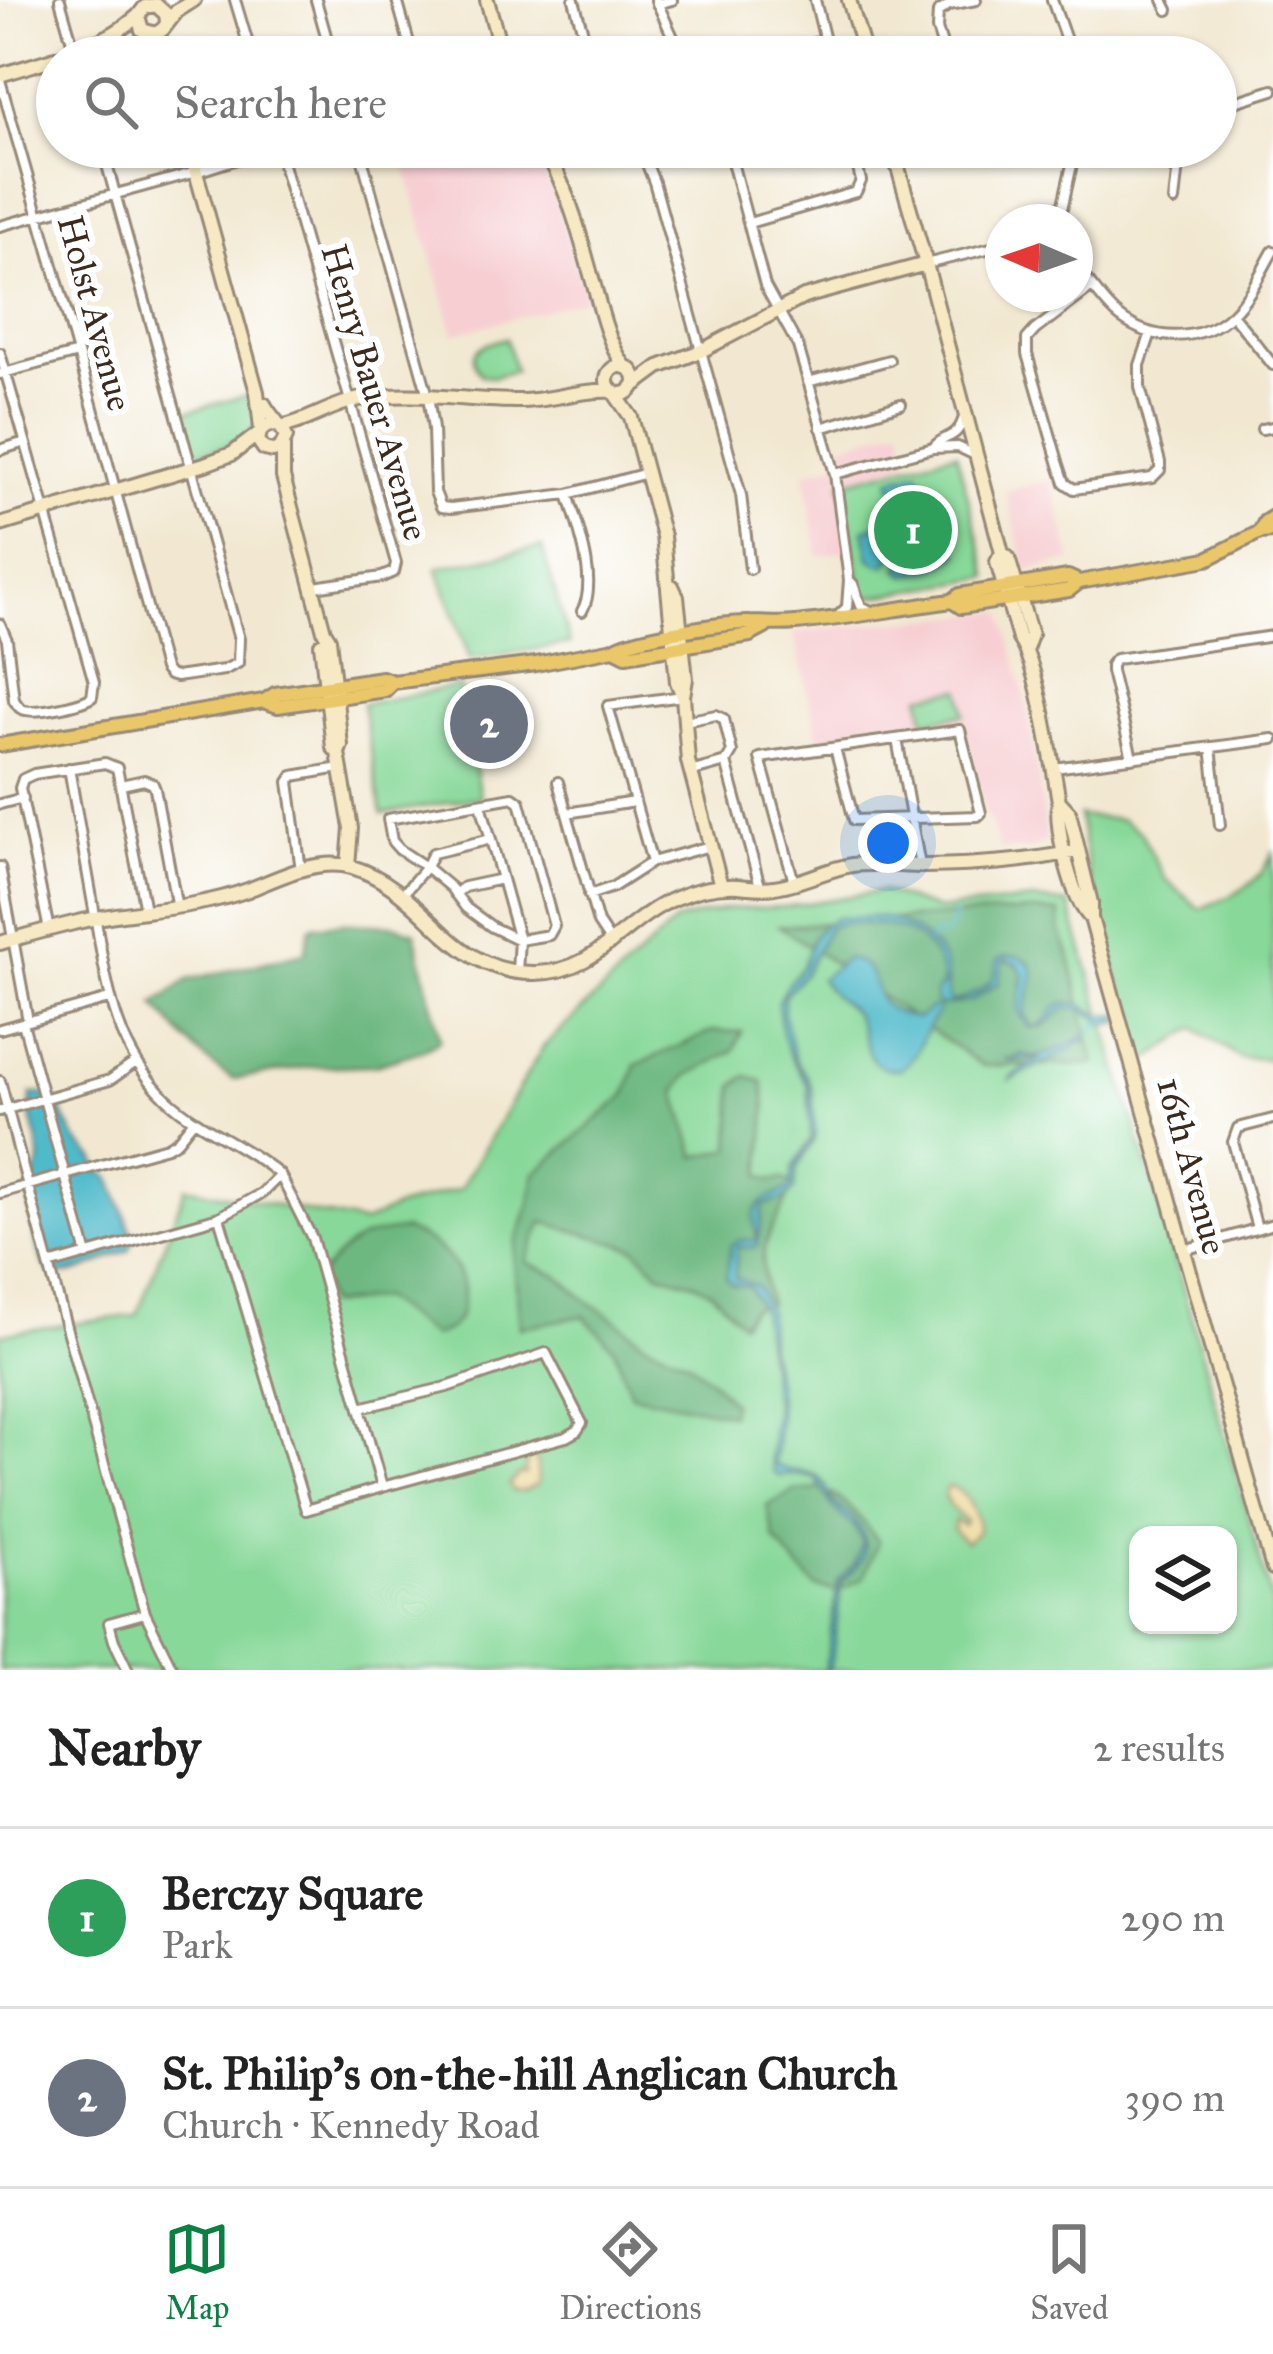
<!DOCTYPE html>
<html lang="en">
<head>
<meta charset="utf-8">
<style>
	:root { --surface:#fff; --page:#f6f6f6; --text:#222; --muted:#767676; --line:#e0e0e0; --accent:#0b8043 }
	body { margin:0; font-family:"IM FELL Great Primer",serif; background:var(--page); color:var(--text) }
	.controls { position:absolute; right:36px; bottom:36px; display:grid; overflow:hidden; border-radius:24px; box-shadow:0 3px 9px #0004 }
	.controls button { width:108px; height:108px; display:grid; place-items:center; padding:0; border:0; border-bottom:3px solid var(--line); background:var(--surface); color:var(--text); font:60px sans-serif }
	.compass { position:absolute; left:985px; top:204px; width:108px; height:108px; border-radius:50%; background:var(--surface); box-shadow:0 3px 9px #0004; rotate:272deg }
	.you { position:absolute; left:888px; top:843px; width:42px; height:42px; margin:-30px; border:9px solid #fff; border-radius:50%; background:#1a73e8; box-shadow:0 0 0 18px #1a73e833 }
	.badge { display:grid; place-items:center; width:78px; height:78px; border-radius:50%; background:var(--accent); color:#fff; font-size:39px; font-weight:700 }
	.pin { position:absolute; translate:-50% -50%; border:6px solid #fff; box-shadow:0 3px 12px #0006 }
	.list { margin:0; padding:0; list-style:none }
	h2 { display:flex; justify-content:space-between; align-items:center; height:156px; margin:0; padding:0 48px; font-size:51px }
	h2 small { font-size:39px; font-weight:400; color:var(--muted) }
	.list li { display:grid; grid-template-columns:78px 1fr auto; gap:36px; align-items:center; box-sizing:border-box; height:180px; padding:0 48px; border-top:3px solid var(--line) }
	.list b { display:block; font-size:45px; white-space:nowrap }
	.list p { margin:0; font-size:39px; white-space:nowrap; color:var(--muted) }
	.list em { font-size:39px; font-style:normal; color:var(--muted) }
	.icon { flex:none; width:66px; height:66px; fill:none; stroke:currentColor; stroke-width:2; stroke-linecap:round; stroke-linejoin:round }
	.map { position:relative; flex:none; width:1273px; height:1670px; overflow:hidden }
	.search { position:absolute; background:var(--surface); box-shadow:0 3px 9px #0004; left:36px; right:36px; top:36px; height:132px; display:flex; align-items:center; gap:30px; box-sizing:border-box; padding:0 42px; border-radius:66px; color:var(--muted); font-size:45px }
	.sheet { height:516px; background:var(--surface) }
	nav { display:flex; justify-content:space-around; align-items:center; box-sizing:border-box; height:168px; border-top:3px solid var(--line); background:var(--surface); font-size:33px; color:var(--muted) }
	nav a { display:grid; justify-items:center; gap:6px }
	nav .on { color:var(--accent) }
	.map>svg:first-child { display:block }
</style>
</head>
<body>
<div class="map">
<svg width="1273" height="1670" viewBox="0 0 1273 1670">
	<rect width="100%" height="100%" fill="#fff"/>
	<filter id="ink" filterUnits="userSpaceOnUse"><feTurbulence type="fractalNoise" baseFrequency=".00833" numOctaves="2"/><feDisplacementMap in="SourceGraphic" scale="24" xChannelSelector="R" yChannelSelector="G"/><feConvolveMatrix kernelMatrix="1 2 1 2 8 2 1 2 1" color-interpolation-filters="sRGB"/></filter>
	<filter id="wash" filterUnits="userSpaceOnUse"><feTurbulence type="fractalNoise" baseFrequency=".004" numOctaves="4" result="noise"/><feDisplacementMap in="SourceGraphic" scale="48" xChannelSelector="R" yChannelSelector="G"/><feGaussianBlur stdDeviation="2.7" result="paint"/><feColorMatrix in="noise" values="0 0 0 0 0 0 0 0 0 0 0 0 0 0 0 0 0 1.4 0 .05"/><feComposite in="paint" operator="in"/></filter>
	<g filter="url(#wash)">
		<rect width="100%" height="100%" fill="#f2e8d1"/>
		<path fill="#f7cfd3" d="M399,147H529L552,188L586,299L454,334Z
			M902,426L908,461L839,482L849,551L818,556L805,473L837,463L834,447Z
			M1052,480L1072,560L1026,571L1006,491Z
			M1003,611L1028,709L1047,841L1029,850H999L991,819H987L962,723L820,742L793,632Z"/>
		<path fill="#87d899" stroke="#61815c" stroke-width="3" fill-rule="evenodd" d="M506,338L515,371L493,377L481,375C462,349 485,344 506,338Z
			M248,395L256,422C245,446 217,448 194,455L181,413Z
			M956,452L989,577L863,598L841,483Z
			M542,547L570,644L470,659L437,568Z
			M460,686L480,797L382,814L362,704Z
			M961,689L965,714L925,721L921,696Z
			M1079,816L1122,820L1141,833L1165,879L1200,909C1231,897 1263,885 1273,850V1059L1240,1058L1195,1028L1141,1064L1089,876Z
			M882,891L938,910L1035,900L1069,904L1174,1256L1273,1605V1670H0V1334L137,1315L186,1187L363,1223L398,1207L460,1189L543,1047L676,921L727,909L785,907ZM1138,1535H1228V1625H1138Z"/>
		<path fill="#6db881" stroke="#547150" stroke-width="3" d="M1034,911L1060,913V930L1069,954L1095,1064L983,1066L779,926Z
			M343,923L394,925L415,932L440,1040L421,1051L375,1065L308,1067L233,1079C201,1060 178,1032 155,1004L188,980L305,953L310,929L314,926Z
			M713,1031L742,1032L733,1051L687,1076L676,1092L696,1157L731,1149L734,1085L747,1076L763,1082L766,1109L761,1176L771,1180L784,1179L792,1185C787,1209 767,1229 764,1252C761,1269 766,1287 769,1304L753,1307L741,1323L712,1292L694,1283L659,1273L635,1248L543,1222L526,1262L557,1275L587,1301L609,1315L644,1342L688,1361L711,1380L732,1403L730,1414L631,1394L614,1348L584,1316L520,1327L514,1261L516,1244L530,1203L535,1173L626,1095L636,1065Z
			M404,1230C438,1242 469,1266 462,1305C459,1324 451,1331 432,1336L381,1298L328,1305L319,1276C350,1242 357,1234 404,1230Z
			M821,1489C848,1500 862,1519 878,1542L863,1578L837,1591L816,1587L775,1540L767,1506L794,1491Z"/>
		<path fill="#eeda9e" stroke="#94825e" stroke-width="3" d="M531,1456L537,1460L538,1484L525,1491L513,1492L509,1485L520,1473L525,1474L526,1463Z
			M949,1486C966,1490 979,1515 978,1532L965,1542L953,1530L955,1520L963,1525L966,1521C954,1511 946,1506 945,1490Z"/>
		<path fill="#4fbaca" stroke="#457274" stroke-width="3" d="M918,472L937,493L959,554L937,568L906,575L899,569L920,521L913,508L906,514L904,541L885,566L870,559L864,529L884,523L897,502L890,479Z
			M879,917C906,921 941,942 947,972C949,984 944,990 950,1002C964,1000 984,990 993,979C996,974 996,967 997,960C1010,953 1035,955 1033,976C1032,988 1027,1002 1024,1014L1033,1027C1053,1023 1049,1006 1065,1003C1080,1000 1091,1013 1104,1015C1115,1017 1126,1015 1136,1014L1137,1018L1108,1025C1099,1020 1091,1013 1081,1010C1051,1001 1059,1032 1028,1027L1018,1010L1023,975L1017,964L1007,961L1002,963L999,983L971,1001L942,1006L936,1002L935,993L943,984C939,943 906,924 868,924C853,924 842,921 829,927L804,974L784,996V1015L795,1060L807,1076L812,1088L815,1132L814,1140L797,1168L794,1190L785,1199L763,1206L758,1244L755,1247H737L735,1278L755,1285L759,1289L768,1313L769,1347L777,1388L779,1419L774,1463C787,1475 806,1467 819,1478C827,1484 828,1496 834,1503C838,1508 845,1511 850,1515C873,1541 869,1560 842,1581L832,1660L829,1670H825L838,1581L855,1564L863,1543L854,1526L833,1508L815,1478L803,1475L778,1476L773,1472L770,1454L775,1409L761,1309L748,1286L732,1284L726,1278L731,1245L741,1240H757C757,1233 754,1226 754,1220C754,1198 776,1198 790,1188L793,1168L811,1139L808,1085L790,1056L782,1034L778,1002L786,986L802,967L812,940L821,927L835,918Z
			M845,959C895,964 852,1010 919,1018L933,1007H938V1013C923,1030 920,1055 901,1069C863,1073 867,1038 855,1015C849,1005 839,1002 832,994C828,990 825,984 820,979Z
			M1090,1033L1086,1041L1077,1043L1074,1048L1010,1080L1012,1076L1041,1058L1013,1061L1004,1059L1017,1058L1020,1054C1043,1062 1069,1044 1090,1033Z
			M32,1094H44L58,1105L76,1140L93,1157L101,1170L111,1179L134,1238L129,1250C111,1256 71,1281 51,1272C42,1267 41,1257 38,1248C33,1233 28,1200 31,1184C33,1174 41,1168 40,1157C39,1135 26,1117 32,1094Z"/>
		<g fill="none" stroke-linecap="round" stroke-linejoin="round">
			<path stroke="#4fbaca" stroke-width="3" d="M930,941L934,934L943,936L948,933L955,914
				M1089,1033L1101,1023"/>
		</g>
	</g>
	<g filter="url(#ink)">
		<g fill="none" stroke-linecap="round" stroke-linejoin="round">
			<g stroke="#968978" stroke-width="14">
				<path id="street" d="M60,0L76,56
					M235,0L252,57
					M316,0L332,57
					M397,0L413,57
					M574,0L585,40L595,57
					M656,0L682,57
					M815,0L829,57
					M1052,0L1072,57
					M1163,0L1168,10
					M657,4L672,0
					M762,57L825,40
					M946,57L937,29L938,12L949,5L976,0
					M0,80L78,353L164,669L169,675L176,677L224,670L238,663L239,639L102,147
					M1216,108L1273,90
					M278,147L396,563L394,572L382,577L314,587
					M359,147L428,396L433,429L435,492L441,507L451,508L568,494L647,473
					M640,147L654,182L741,495L750,569
					M728,147L765,286L798,346L835,474L849,580L847,607L836,618
					M1174,201L1180,147
					M1059,222L1076,147
					M749,223L856,192L861,181L853,147
					M0,226L196,172L275,147
					M926,264L1003,245
					M1075,268C1092,282 1102,303 1120,317C1152,342 1201,343 1232,314C1250,297 1261,272 1273,251
					M1092,287L1035,330L1027,339V354L1059,465L1065,483L1074,489L1152,478L1160,470V462L1140,387V365L1151,333
					M1232,314L1273,365
					M0,353L94,682L92,697C81,704 32,716 20,708C18,706 16,703 14,700L7,640L0,624
					M0,374L78,353
					M808,382L889,360
					M821,428L901,404
					M1262,429L1273,427
					M933,448C945,433 957,441 964,417
					M0,450L25,442
					M835,474L933,448L958,447L977,456
					M568,494C577,524 599,582 582,611
					M849,580L853,584L861,606L871,611
					M685,721L716,715L724,719L732,752L726,762L760,886
					M897,739L920,866
					M1211,747L1220,825
					M1132,758L1111,671V665L1116,659L1273,636
					M1054,768L1273,739
					M690,772L726,762
					M558,782L598,923L612,944
					M121,785L144,780L153,784L155,789L177,908
					M513,797L520,802L554,926L549,935L519,940L492,927L466,908L451,888L426,867L400,850L392,841L388,819Z
					M0,804L23,798
					M481,804L519,940L517,971
					M567,813L634,802
					M652,862L608,706L683,696
					M0,867L28,1021
					M301,870L289,782L293,776L340,768
					M794,882L760,758L960,730L981,813L978,816L854,820L835,748
					M403,894L426,867L433,853L491,839
					M455,894L464,887L502,879
					M589,895L613,887L652,862L710,846
					M49,930L20,788L23,779L34,774L105,763L117,768L145,910
					M23,1023L87,1255
					M0,1029L109,999
					M0,1081L49,1265L219,1217L262,1193L280,1175C244,1144 200,1130 166,1098C111,1046 106,975 93,904C85,859 77,814 69,768
					M0,1111L110,1080L136,1062
					M0,1193L167,1147L177,1141L194,1120
					M219,1217L306,1510L382,1487L312,1238L280,1175
					M1257,1228L1233,1142L1238,1128L1273,1119
					M1184,1250L1273,1224
					M49,1265L145,1613L173,1670
					M360,1408L447,1387L546,1353L582,1423L577,1431L566,1437L382,1487
					M128,1670L114,1641L109,1623L145,1613"/>
			</g>
			<g stroke="#968978" stroke-width="18">
				<path id="secondary" d="M487,0L503,57
					M849,0L866,57
					M167,22L166,14L156,5L145,7L138,16L142,30L156,34L163,29L177,11L194,0
					M147,33L156,44L161,57
					M0,75C47,60 100,49 138,16
					M189,147L257,392L261,429
					M543,147C570,191 581,240 595,289C602,316 609,344 625,367
					M892,147L926,264L1002,553L1008,558L1031,635L1026,649
					M607 380a14 14 0 1 1 28 0a14 14 0 1 1-28 0Z
					M632,387L659,367L701,351L804,297L926,264
					M613,391L631,417L663,536L677,682L683,696
					M264,404C270,416 282,425 286,437L280,449L273,451L264,449L258,440L261,429L271,424L278,425
					M280,427C309,422 331,404 360,399C412,390 466,401 519,401C551,401 581,389 612,391
					M283,446V477L324,631L329,639L341,745L338,753L351,828L348,866
					M0,525L205,464L232,454L258,434
					M1002,553L997,562L1019,639C1039,667 1052,763 1059,801C1054,826 1072,901 1091,918
					M672,586L677,597L686,679L683,696L688,761L721,886
					M321,644L333,747L338,753
					M1059,801L1069,812L1091,903V918L1273,1569
					M0,943C32,934 64,924 97,918C148,909 198,908 248,890C279,878 318,857 352,867C429,891 447,974 535,973C597,973 623,920 676,898C695,890 716,885 738,886C750,887 762,889 774,887C801,884 826,869 852,865C876,862 901,866 925,866C979,865 1025,862 1078,851"/>
			</g>
			<g stroke="#968978" stroke-width="18">
				<path id="primary" d="M1260,532L1265,522L1273,517
					M952,601L961,607L1069,590L1079,582L1207,559L1260,532L1273,531
					M614,649L626,655L750,635L765,627
					M264,701L278,706L385,690L393,682
					M0,745L264,701L275,694L382,678L393,682L536,664L614,649C630,637 727,622 750,623C767,623 778,625 796,623C848,618 900,608 952,601L960,595L1068,577L1079,582"/>
			</g>
			<use href="#street" stroke="#fff" stroke-width="8"/>
			<use href="#secondary" stroke="#f7e9c3" stroke-width="12"/>
			<use href="#primary" stroke="#eac769" stroke-width="12"/>
		</g>
	</g>
	<g text-anchor="middle" dominant-baseline="central" stroke-width="12" stroke-linejoin="round" paint-order="stroke">
		<g font-size="36" fill="#3b2a1e" stroke="#fff">
			<text transform="translate(95 313) rotate(75)">Holst Avenue</text>
			<text transform="translate(375 392) rotate(74)">Henry Bauer Avenue</text>
			<text transform="translate(1192 1166) rotate(75)">16th Avenue</text>
		</g>
	</g>
</svg>
<div class="controls">
<button><svg class="icon" aria-label="layers" viewBox="0 0 24 24"><path d="M12 4l9 5-9 5-9-5zM3 14l9 5 9-5"/></svg></button>
</div>
<svg class="compass" viewBox="-18 -18 36 36"><path d="M0-13l5 13h-10z" fill="#e53935"/><path d="M0 13l5-13h-10z" fill="#767676"/></svg>
<div class="you"></div>
<div class="pin badge" style="left:913px;top:530px;background:#2e9e5b">1</div>
<div class="pin badge" style="left:489px;top:724px;background:#6b7280">2</div>
<div class="search"><svg class="icon" aria-label="search" viewBox="0 0 24 24"><circle cx="10" cy="10" r="6"/><path d="M15 15l6 6"/></svg>Search here</div>
</div>
<section class="sheet">
<h2>Nearby<small>2 results</small></h2>
<ul class="list">
<li><span class="badge" style="background:#2e9e5b">1</span><div><b>Berczy Square</b><p>Park</p></div><em>290 m</em></li>
<li><span class="badge" style="background:#6b7280">2</span><div><b>St. Philip's on-the-hill Anglican Church</b><p>Church · Kennedy Road</p></div><em>390 m</em></li>
</ul>
</section>
<nav>
<a class="on"><svg class="icon" aria-label="map" viewBox="0 0 24 24"><path d="M3 6l6-2 6 2 6-2v14l-6 2-6-2-6 2zM9 4v14M15 6v14"/></svg>Map</a>
<a><svg class="icon" aria-label="directions" viewBox="0 0 24 24"><path d="M12 3l9 9-9 9-9-9zM9 14v-3h6M13 9l2 2-2 2"/></svg>Directions</a>
<a><svg class="icon" aria-label="saved" viewBox="0 0 24 24"><path d="M7 4h10v16l-5-4-5 4z"/></svg>Saved</a>
</nav>
</body>
</html>
